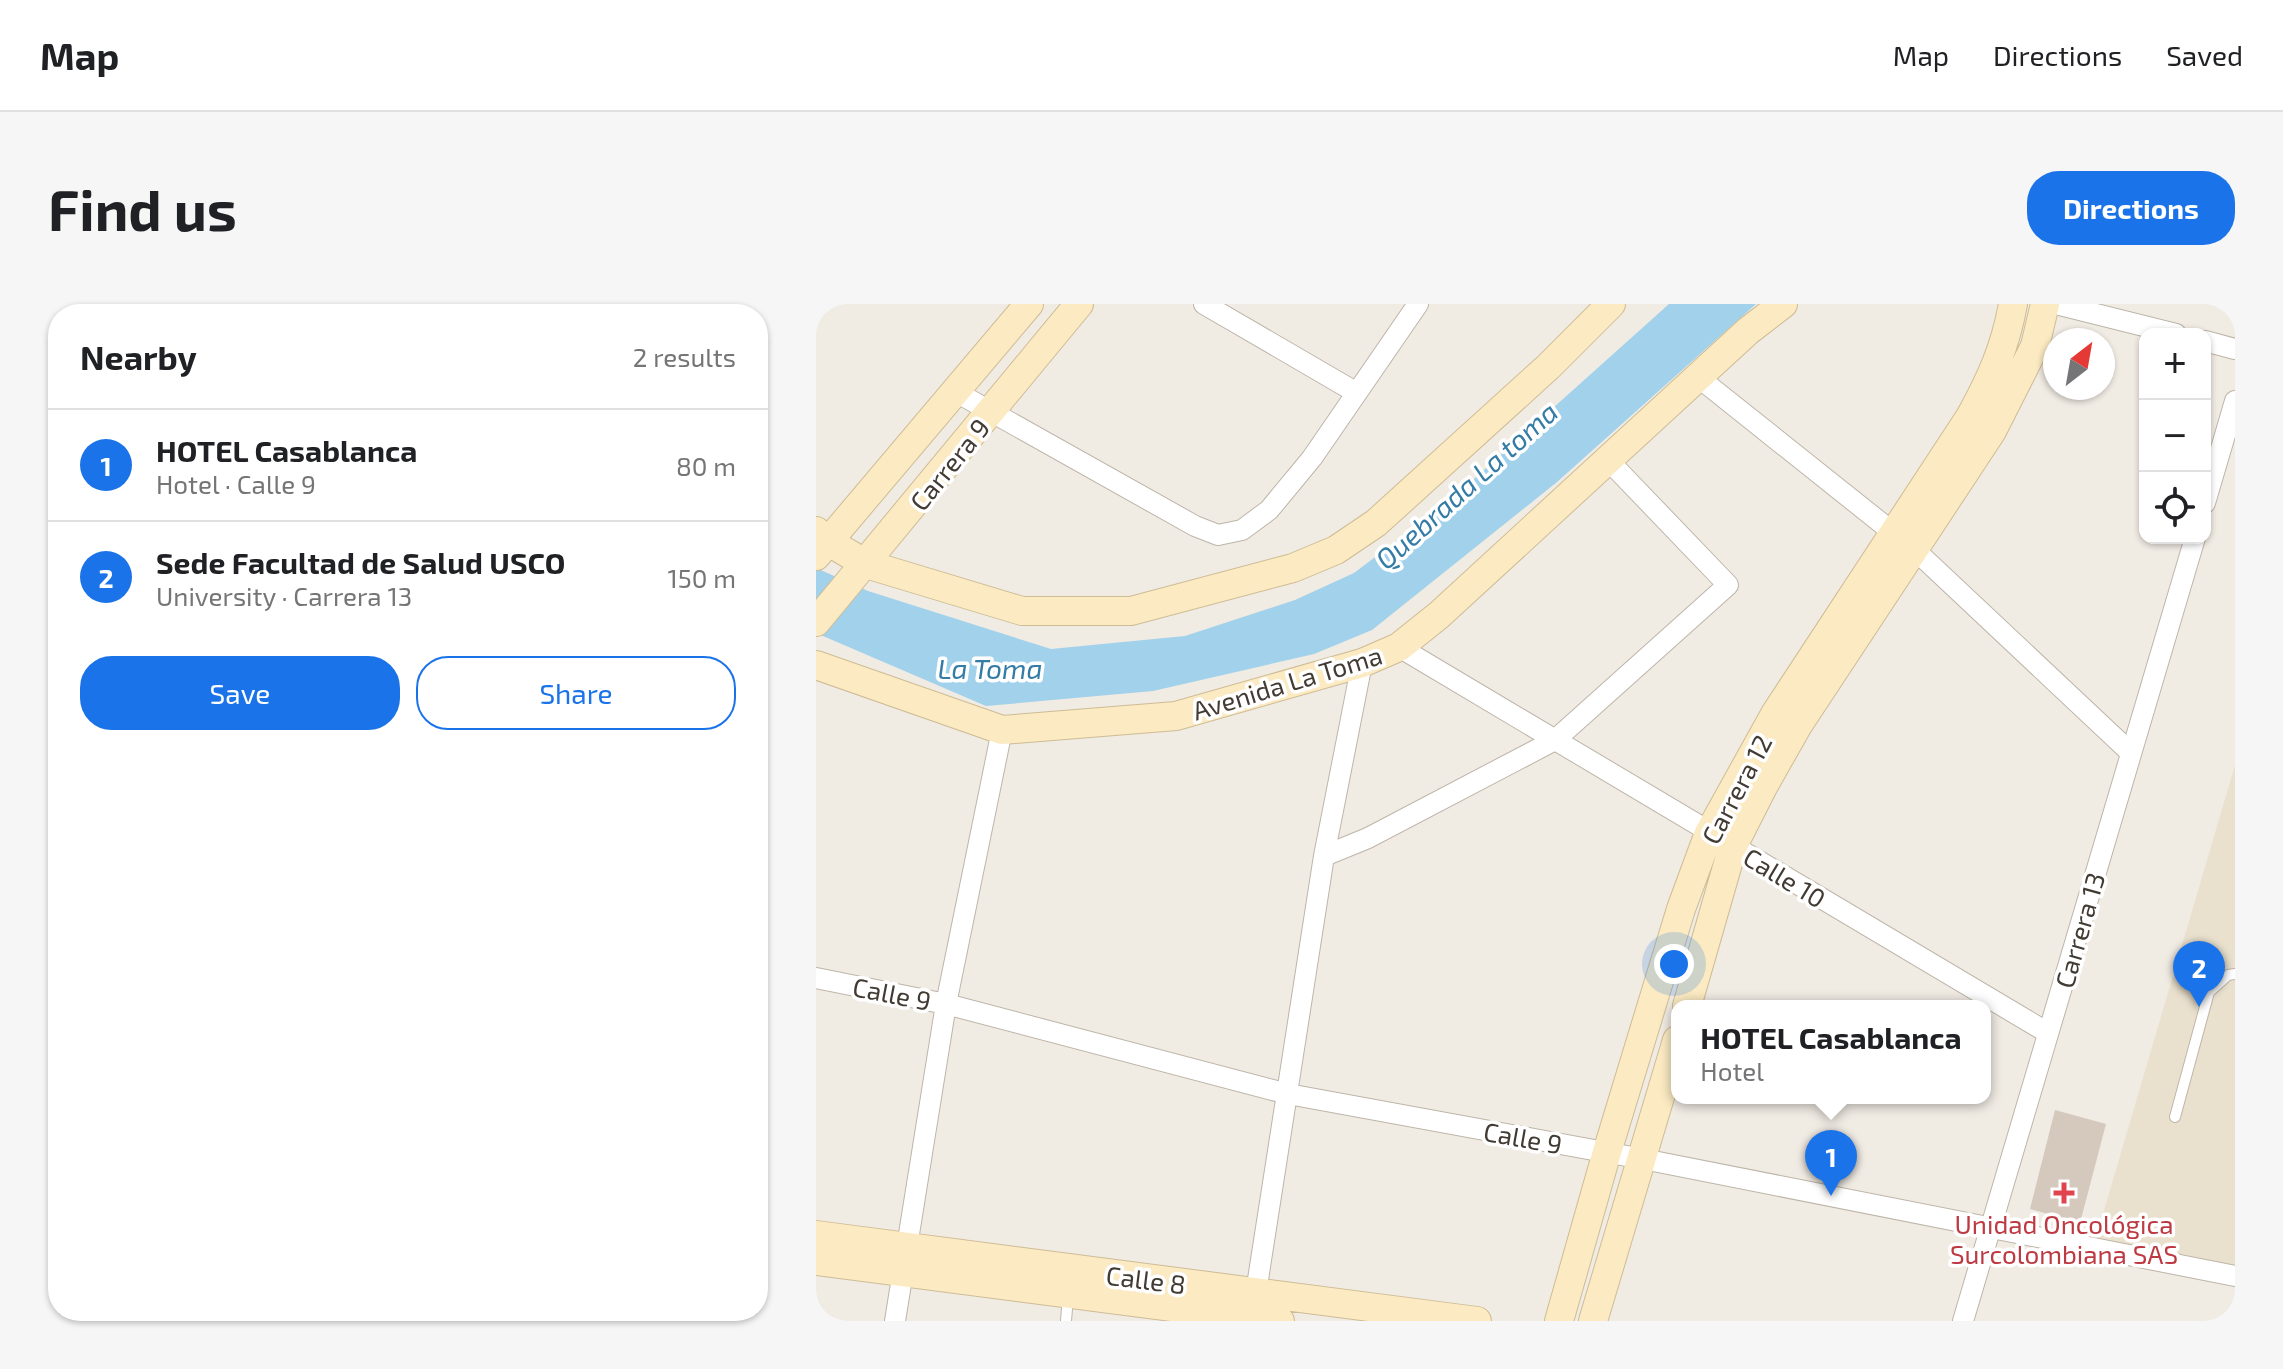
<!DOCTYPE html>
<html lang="en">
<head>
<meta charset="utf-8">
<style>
	:root { --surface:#fff; --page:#f6f6f6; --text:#202124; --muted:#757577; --line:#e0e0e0; --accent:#1a73e8 }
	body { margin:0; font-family:"Exo 2",sans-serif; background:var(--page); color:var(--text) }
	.controls { position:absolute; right:24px; top:24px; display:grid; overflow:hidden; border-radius:16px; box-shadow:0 2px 6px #0004 }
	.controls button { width:72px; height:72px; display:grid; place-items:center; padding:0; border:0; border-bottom:2px solid var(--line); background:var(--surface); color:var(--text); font:40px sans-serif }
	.compass { position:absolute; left:1227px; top:24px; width:72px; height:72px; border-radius:50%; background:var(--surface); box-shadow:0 2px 6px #0004; rotate:31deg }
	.you { position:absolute; left:858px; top:660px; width:28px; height:28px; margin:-20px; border:6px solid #fff; border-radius:50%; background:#1a73e8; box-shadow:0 0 0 12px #1a73e833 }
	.badge { display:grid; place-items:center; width:52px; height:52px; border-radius:50%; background:var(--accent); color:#fff; font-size:26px; font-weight:700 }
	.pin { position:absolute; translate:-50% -66px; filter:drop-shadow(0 2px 4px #0008) }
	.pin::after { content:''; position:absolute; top:42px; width:28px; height:24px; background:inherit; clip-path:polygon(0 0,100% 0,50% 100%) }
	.popup { position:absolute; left:855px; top:696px; width:320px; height:104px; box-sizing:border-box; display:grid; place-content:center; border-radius:16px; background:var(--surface); filter:drop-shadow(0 2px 6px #0005); font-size:26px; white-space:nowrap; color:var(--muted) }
	.popup b { font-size:30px; color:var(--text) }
	.popup::after { content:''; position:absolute; left:50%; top:100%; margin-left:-16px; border:16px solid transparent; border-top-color:var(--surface) }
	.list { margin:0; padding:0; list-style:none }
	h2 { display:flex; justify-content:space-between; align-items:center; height:104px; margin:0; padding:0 32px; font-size:34px }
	h2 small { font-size:26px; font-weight:400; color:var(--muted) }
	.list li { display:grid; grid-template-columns:52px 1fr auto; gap:24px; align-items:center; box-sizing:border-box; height:112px; padding:0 32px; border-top:2px solid var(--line) }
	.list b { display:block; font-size:30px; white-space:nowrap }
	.list p { margin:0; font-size:26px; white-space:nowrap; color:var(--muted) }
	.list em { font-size:26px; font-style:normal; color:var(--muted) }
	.actions { display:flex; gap:16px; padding:24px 32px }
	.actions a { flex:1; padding:18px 0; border:2px solid var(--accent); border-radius:32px; text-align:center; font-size:28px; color:var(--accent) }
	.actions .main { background:var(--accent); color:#fff }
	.icon { flex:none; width:44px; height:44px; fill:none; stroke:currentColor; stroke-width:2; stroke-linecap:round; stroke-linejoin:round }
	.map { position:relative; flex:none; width:1419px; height:1017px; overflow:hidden; border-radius:32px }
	header { display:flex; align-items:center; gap:48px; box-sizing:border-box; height:112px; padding:0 40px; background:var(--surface); border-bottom:2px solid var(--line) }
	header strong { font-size:38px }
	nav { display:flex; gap:44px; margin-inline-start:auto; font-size:28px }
	.intro { display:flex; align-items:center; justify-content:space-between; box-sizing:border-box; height:192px; padding:0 48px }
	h1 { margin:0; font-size:56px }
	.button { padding:20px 36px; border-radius:32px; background:var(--accent); color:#fff; font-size:28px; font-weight:700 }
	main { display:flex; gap:48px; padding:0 48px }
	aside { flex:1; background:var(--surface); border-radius:32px; box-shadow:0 2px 6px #0004 }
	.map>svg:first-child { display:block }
</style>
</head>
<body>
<header>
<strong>Map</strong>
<nav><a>Map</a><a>Directions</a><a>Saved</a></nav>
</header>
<div class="intro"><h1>Find us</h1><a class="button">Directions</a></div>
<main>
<aside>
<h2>Nearby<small>2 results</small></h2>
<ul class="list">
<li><span class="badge">1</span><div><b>HOTEL Casablanca</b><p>Hotel · Calle 9</p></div><em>80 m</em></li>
<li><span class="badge">2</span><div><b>Sede Facultad de Salud USCO</b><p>University · Carrera 13</p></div><em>150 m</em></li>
</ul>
<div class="actions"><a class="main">Save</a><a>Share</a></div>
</aside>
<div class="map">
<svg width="1419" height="1017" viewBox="0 0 1419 1017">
	<rect width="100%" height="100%" fill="#f0ebe3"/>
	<path fill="#e9e0cd" d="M1419,461V972L1277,944Z"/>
	<path fill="#a1d1eb" d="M853,0H940L741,178L556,326L498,350L337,387L170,402L0,329V264L52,287L235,345L369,332L479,296L538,269L631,199Z"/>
	<path fill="#d4c9bc" d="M1239,806L1290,820L1264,919L1214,905Z"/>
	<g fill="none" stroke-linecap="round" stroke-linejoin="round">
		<g stroke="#beb5a9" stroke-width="12">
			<path id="lane" d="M1359,813L1393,688L1412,671L1419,670
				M250,1017L252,992"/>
		</g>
		<g stroke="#beb5a9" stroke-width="22">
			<path id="street" d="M388,0L541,89
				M1240,0L1360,30
				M1389,37L1419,45
				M882,73L1099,246L1315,449
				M140,88L379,222L402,231L426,226L453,206L496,154L602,0
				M1389,199L1419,97
				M583,343L1232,729
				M508,552L552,534L739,436L912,281L792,156
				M0,674L130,700L472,790L827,855L1419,972
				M438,1001L508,552L546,359
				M79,1017L130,700L186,426
				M1147,1017L1379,234"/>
		</g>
		<g stroke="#cebc95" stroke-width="30">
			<path id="secondary" d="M0,227L13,238L50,260L206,307H315L477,264L520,246L560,219L732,63L795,0
				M0,252L213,0
				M0,318L263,0
				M0,361L186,426L360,412L546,359L583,343L623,311L932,27L967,0
				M871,702L917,542L948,481L982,421L1176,127L1219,42L1229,0
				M0,931L661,1017
				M0,957L464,1017
				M743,1017L791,848L865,605L893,529L959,410L1154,113C1175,75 1189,44 1197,0
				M777,1017L861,736"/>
		</g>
		<use href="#lane" stroke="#fff" stroke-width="10"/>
		<use href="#street" stroke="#fff" stroke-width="20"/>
		<use href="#secondary" stroke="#fbeac2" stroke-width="28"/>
	</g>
	<path fill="#e0444e" stroke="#fff" stroke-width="3" d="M1244 877h8v8h8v8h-8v8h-8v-8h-8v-8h8z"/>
	<g text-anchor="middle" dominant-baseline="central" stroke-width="7" stroke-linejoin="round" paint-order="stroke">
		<g font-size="26" fill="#423b33" stroke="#fff">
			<text transform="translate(133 160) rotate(-51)">Carrera 9</text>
			<text transform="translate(471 378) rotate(-17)">Avenida La Toma</text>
			<text transform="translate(920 485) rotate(-62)">Carrera 12</text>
			<text transform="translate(969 573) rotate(31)">Calle 10</text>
			<text transform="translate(1263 626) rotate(-74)">Carrera 13</text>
			<text transform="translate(76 689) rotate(11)">Calle 9</text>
			<text transform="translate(707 833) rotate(10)">Calle 9</text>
			<text transform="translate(330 975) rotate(7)">Calle 8</text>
		</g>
		<g font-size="26" fill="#be3a42" stroke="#fff">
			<text x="1248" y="919">Unidad Oncológica<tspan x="1248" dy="30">Surcolombiana SAS</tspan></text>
		</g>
		<g font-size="28" font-style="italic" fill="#347ca6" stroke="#fff">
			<text transform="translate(650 181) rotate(-42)">Quebrada La toma</text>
			<text x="174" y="364">La Toma</text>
		</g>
	</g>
</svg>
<div class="controls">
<button>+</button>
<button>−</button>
<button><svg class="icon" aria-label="locate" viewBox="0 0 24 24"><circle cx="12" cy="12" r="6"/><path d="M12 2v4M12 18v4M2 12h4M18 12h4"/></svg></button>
</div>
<svg class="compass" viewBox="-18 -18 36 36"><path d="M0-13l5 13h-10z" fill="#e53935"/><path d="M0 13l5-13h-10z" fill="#757577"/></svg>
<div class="you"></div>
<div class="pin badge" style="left:1015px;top:892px">1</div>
<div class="popup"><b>HOTEL Casablanca</b>Hotel</div>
<div class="pin badge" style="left:1383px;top:703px">2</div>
</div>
</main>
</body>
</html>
